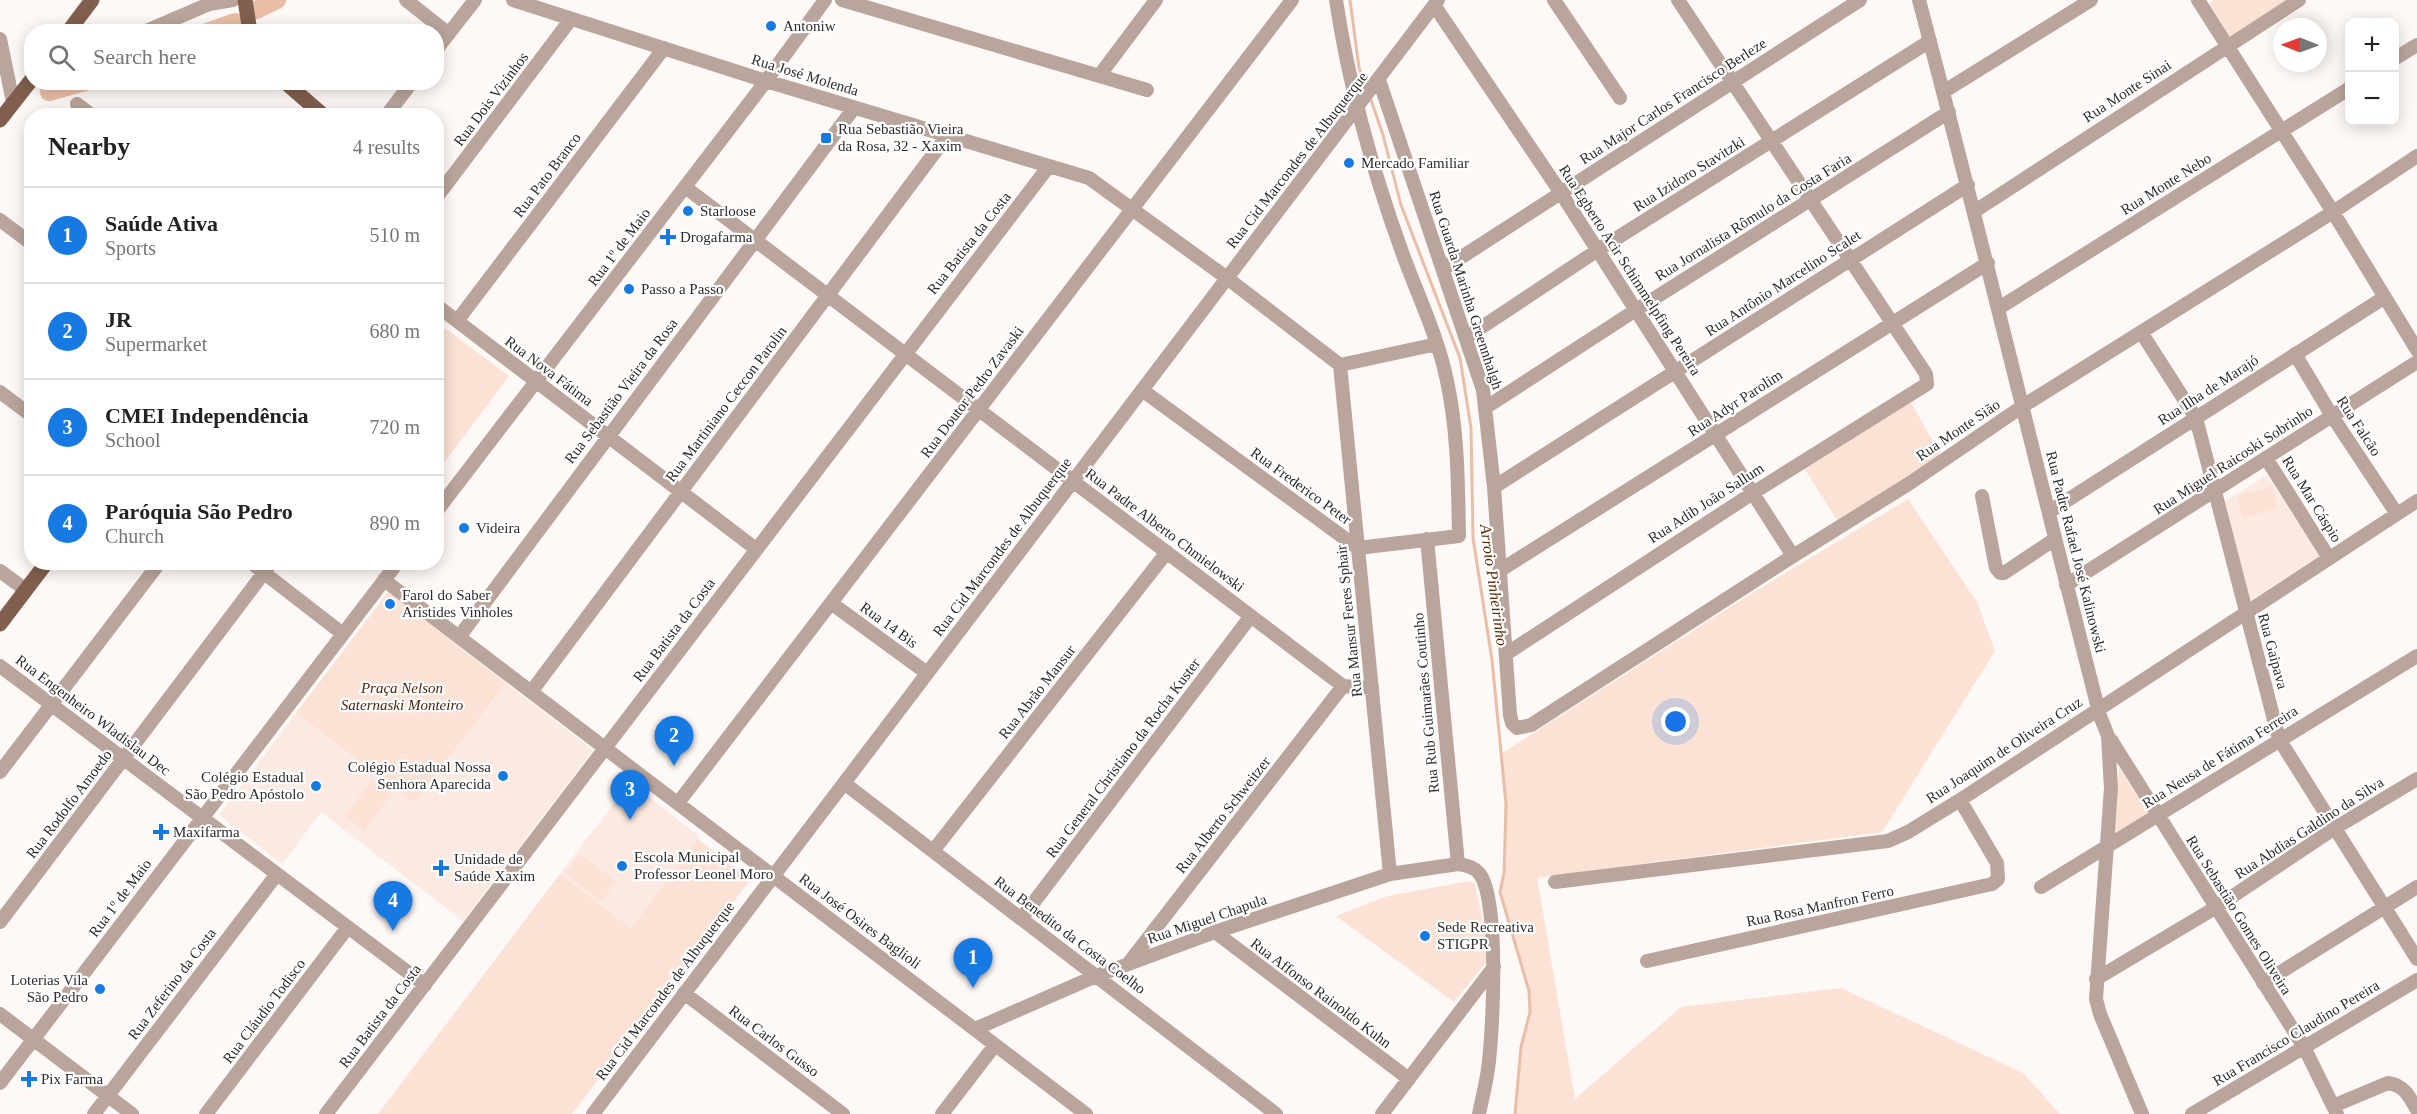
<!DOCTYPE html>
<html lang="en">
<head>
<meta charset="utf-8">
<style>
	:root { --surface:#fff; --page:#f6f6f6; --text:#222; --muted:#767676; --line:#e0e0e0; --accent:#167ae2 }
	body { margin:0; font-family:Georgia,serif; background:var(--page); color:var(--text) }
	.controls { position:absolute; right:18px; top:18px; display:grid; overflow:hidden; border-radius:12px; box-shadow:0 3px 15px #0003 }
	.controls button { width:54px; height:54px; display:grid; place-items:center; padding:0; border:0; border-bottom:2px solid var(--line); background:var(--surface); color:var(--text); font:30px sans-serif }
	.compass { position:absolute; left:2273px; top:18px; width:54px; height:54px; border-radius:50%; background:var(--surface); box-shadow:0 3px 15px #0003; rotate:271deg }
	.you { position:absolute; left:1676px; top:722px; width:21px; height:21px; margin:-15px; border:4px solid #fff; border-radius:50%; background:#1a73e8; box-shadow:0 0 0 9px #1a73e833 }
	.badge { display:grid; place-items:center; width:39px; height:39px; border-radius:50%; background:var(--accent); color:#fff; font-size:20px; font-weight:700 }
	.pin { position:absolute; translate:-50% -50px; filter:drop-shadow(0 2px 3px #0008) }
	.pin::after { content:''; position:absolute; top:32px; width:21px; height:18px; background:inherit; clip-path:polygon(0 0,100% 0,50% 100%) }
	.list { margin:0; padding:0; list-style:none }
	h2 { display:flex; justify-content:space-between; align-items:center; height:78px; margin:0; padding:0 24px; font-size:26px }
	h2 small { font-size:20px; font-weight:400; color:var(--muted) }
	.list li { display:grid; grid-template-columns:39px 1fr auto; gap:18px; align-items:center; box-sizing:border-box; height:96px; padding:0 24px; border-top:2px solid var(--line) }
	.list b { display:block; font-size:22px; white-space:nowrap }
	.list p { margin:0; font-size:20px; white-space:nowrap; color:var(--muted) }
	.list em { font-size:20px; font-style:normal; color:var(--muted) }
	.icon { flex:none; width:33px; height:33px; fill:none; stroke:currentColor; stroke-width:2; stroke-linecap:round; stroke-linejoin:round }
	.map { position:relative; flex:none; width:2417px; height:1114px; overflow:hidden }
	.search { position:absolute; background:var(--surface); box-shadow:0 3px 15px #0003; left:24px; top:24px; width:420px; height:66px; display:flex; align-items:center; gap:15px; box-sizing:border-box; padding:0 21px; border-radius:24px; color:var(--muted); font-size:22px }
	.panel { position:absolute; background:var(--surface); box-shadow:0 3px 15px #0003; left:24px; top:108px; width:420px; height:462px; border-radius:24px }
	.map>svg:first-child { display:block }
</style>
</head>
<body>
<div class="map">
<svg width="2417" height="1114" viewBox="0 0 2417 1114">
	<rect width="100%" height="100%" fill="#fef9f6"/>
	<path fill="#fbeae2" d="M2267,475L2320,556L2250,601L2224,502Z
		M506,683L593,750L463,921L321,812L282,864L219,815L296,713L414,803Z
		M630,782L700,837L631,928L560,874Z"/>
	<path fill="#fbe2d5" d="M2214,0H2287L2230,37L2209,3Z
		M437,322L509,376L437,472H436Z
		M1909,399L1942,457L1839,523L1802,465Z
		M2272,486L2278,508L2243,518L2237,496Z
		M1908,499L1977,602L1995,651L1882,832L1537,878L1575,1099L1681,1007L1841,988L2023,1073L2060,1114H1515L1521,1047L1530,1012L1529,991L1500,892L1504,873L1506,804L1501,754L1741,600Z
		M388,592L506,683L414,803L296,713Z
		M2119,768L2150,816L2114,839Z
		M372,780L391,795L364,831L345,816Z
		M698,839L750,880L572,1114H378L560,874L631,928Z
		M580,854L616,881L602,901L565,874Z
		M1470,881L1475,884L1490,957L1454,1002L1336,916L1388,896Z"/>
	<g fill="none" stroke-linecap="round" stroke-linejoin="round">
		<path stroke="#eabea6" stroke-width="3" d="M1350,0L1359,68L1366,88
			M1370,97L1383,135L1401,205L1460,358L1471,428L1473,538L1492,660L1506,804L1504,873L1500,892L1529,991L1530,1012L1521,1047L1515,1114"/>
		<path stroke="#eabea6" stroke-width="18" d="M256,10L277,0
			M207,32L235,22
			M49,92L85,82"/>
		<path stroke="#b9a59b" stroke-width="14" d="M406,0L449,34
			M513,0L766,81L1089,178L1227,278L1340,365L1437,344
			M842,0L1147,90
			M1554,0L1620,98
			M1919,0C1982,238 2039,478 2100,716L2108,736L2111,788L2096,999L2100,1014L2142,1114
			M2198,0L2333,212L2417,350
			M1434,5L1561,193L1793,556
			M144,32L209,4L233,0
			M0,39L13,102
			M436,50L475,0
			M2394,59L2417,45
			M1099,76L1156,0
			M1379,80L1483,390L1494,487L1510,715L1512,723L1517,728L1531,725L1793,556L1910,483L2023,406L2333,212L2417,156
			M1943,92L2091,0
			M77,104L93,116
			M386,116L412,82
			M685,187L1343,686L1372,688
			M436,198L571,19
			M1975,211L2299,0
			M0,220L32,244
			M1443,269L1860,0
			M436,305L756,549
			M1999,308L2350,88
			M457,321L664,48
			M2141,332L2196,418L2279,739L2417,959
			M1467,337L1598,250L1930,41
			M2295,354L2332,416L2397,514
			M1340,365L1390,874
			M1142,390L1358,548L1459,536C1458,484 1458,432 1447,381C1438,336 1417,294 1402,252C1372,169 1349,87 1336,0
			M0,392L32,416
			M1485,408L1636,310L1949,112
			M2266,458L2329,558
			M1494,487L1968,185
			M1982,496L1996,568L2000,573H2004L2055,539
			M436,512L766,81L825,0
			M2049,512L2385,297
			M1427,539L1458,864
			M250,562L343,634
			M0,571L26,590
			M1499,571L1988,263
			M384,580L1086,1114
			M2066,585L2417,362
			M831,603L927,673
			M459,637L854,108
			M1506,654L1753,493L1927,384L1926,374L1678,0
			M0,666L425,985
			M531,692L947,136
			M2111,740L2304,1047L2337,1114
			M0,772L160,562
			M844,783L1276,1114
			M678,803L1292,0
			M933,851L1167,552
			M1555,882L1888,841L1908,832L1960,800L2417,501
			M2041,887L2417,656
			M1021,919L1251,616
			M0,922L272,562
			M1215,932L1409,1079
			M1647,961L1992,884L1998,879L1997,863L1960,800
			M1128,964L1343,686
			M2096,979L2215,908L2335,828L2417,779
			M2263,983L2417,887
			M684,993L843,1114
			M0,1014L132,1114
			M975,1029L1096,976L1215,932L1390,874L1458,864C1465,865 1474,867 1479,873C1500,898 1493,1034 1488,1069C1486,1084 1482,1099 1479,1114
			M0,1083L398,562
			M2333,1106L2388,1083C2404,1085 2409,1096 2417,1110
			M94,1114L277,874
			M206,1114L348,927
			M326,1114L1049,166
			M593,1114L1438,0
			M942,1114L995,1045
			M1382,1114L1494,967
			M2192,1114L2417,980"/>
		<path stroke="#815f4e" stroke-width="15" d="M245,0L250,32
			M68,32L92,0
			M285,82L324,116
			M0,120L32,79
			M0,624L47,562"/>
	</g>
	<g fill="#167ae2" stroke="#fff" stroke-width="2">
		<circle cx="771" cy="26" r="6"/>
		<rect x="820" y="132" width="12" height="12" rx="3"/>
		<circle cx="1349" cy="163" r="6"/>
		<circle cx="688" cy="211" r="6"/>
		<path d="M665 228h6v6h6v6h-6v6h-6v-6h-6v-6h6z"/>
		<circle cx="629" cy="289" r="6"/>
		<circle cx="464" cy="528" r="6"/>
		<circle cx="390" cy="604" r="6"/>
		<circle cx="503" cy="776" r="6"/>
		<circle cx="316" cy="786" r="6"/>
		<path d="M158 823h6v6h6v6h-6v6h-6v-6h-6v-6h6z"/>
		<circle cx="622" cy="866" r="6"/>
		<path d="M438 859h6v6h6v6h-6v6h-6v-6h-6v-6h6z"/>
		<circle cx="1425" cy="936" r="6"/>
		<circle cx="100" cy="989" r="6"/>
		<path d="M26 1070h6v6h6v6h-6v6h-6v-6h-6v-6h6z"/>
	</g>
	<g text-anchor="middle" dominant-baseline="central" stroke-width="4.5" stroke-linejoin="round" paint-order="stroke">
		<g font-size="15" fill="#2f2c2a" stroke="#fff" text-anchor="start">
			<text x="783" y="26">Antoniw</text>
			<text x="838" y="129">Rua Sebastião Vieira<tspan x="838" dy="17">da Rosa, 32 - Xaxim</tspan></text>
			<text x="1361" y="163">Mercado Familiar</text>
			<text x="700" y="211">Starloose</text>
			<text x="680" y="237">Drogafarma</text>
			<text x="641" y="289">Passo a Passo</text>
			<text x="476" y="528">Videira</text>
			<text x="402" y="595">Farol do Saber<tspan x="402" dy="17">Aristides Vinholes</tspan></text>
			<text x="491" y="767" text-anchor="end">Colégio Estadual Nossa<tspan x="491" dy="17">Senhora Aparecida</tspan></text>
			<text x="304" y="777" text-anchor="end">Colégio Estadual<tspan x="304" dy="17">São Pedro Apóstolo</tspan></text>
			<text x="173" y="832">Maxifarma</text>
			<text x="634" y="857">Escola Municipal<tspan x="634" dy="17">Professor Leonel Moro</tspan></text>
			<text x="454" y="859">Unidade de<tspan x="454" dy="17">Saúde Xaxim</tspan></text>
			<text x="1437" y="927">Sede Recreativa<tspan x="1437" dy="17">STIGPR</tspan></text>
			<text x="88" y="980" text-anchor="end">Loterias Vila<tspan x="88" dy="17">São Pedro</tspan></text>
			<text x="41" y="1079">Pix Farma</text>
		</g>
		<g font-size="15" fill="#2f2c2a" stroke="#fff">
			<text transform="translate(805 75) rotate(17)">Rua José Molenda</text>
			<text transform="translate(2127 91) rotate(-33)">Rua Monte Sinai</text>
			<text transform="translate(491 99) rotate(-53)">Rua Dois Vizinhos</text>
			<text transform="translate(1673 101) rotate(-33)">Rua Major Carlos Francisco Berleze</text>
			<text transform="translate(1297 160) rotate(-52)">Rua Cid Marcondes de Albuquerque</text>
			<text transform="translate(1689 174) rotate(-32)">Rua Izidoro Stavitzki</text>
			<text transform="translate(547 175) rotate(-53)">Rua Pato Branco</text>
			<text transform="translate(2166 184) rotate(-32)">Rua Monte Nebo</text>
			<text transform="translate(1753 217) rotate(-32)">Rua Jornalista Rômulo da Costa Faria</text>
			<text transform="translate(969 243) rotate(-52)">Rua Batista da Costa</text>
			<text transform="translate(619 247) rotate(-53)">Rua 1º de Maio</text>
			<text transform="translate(1630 270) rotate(57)">Rua Egberto Acir Schimmelpfing Pereira</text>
			<text transform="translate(1783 283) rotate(-33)">Rua Antônio Marcelino Scalet</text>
			<text transform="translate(1466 290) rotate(72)">Rua Guarda Marinha Greennhalgh</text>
			<text transform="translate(549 371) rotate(37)">Rua Nova Fátima</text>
			<text transform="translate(2208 390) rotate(-33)">Rua Ilha de Marajó</text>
			<text transform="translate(621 391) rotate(-53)">Rua Sebastião Vieira da Rosa</text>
			<text transform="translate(972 392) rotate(-53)">Rua Doutor Pedro Zavaski</text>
			<text transform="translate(1735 403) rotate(-33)">Rua Adyr Parolim</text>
			<text transform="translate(726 404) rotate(-53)">Rua Martiniano Ceccon Parolin</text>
			<text transform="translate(2359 426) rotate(57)">Rua Falcão</text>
			<text transform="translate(1958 430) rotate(-34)">Rua Monte Sião</text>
			<text transform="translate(2233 460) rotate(-33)">Rua Miguel Raicoski Sobrinho</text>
			<text transform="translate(1301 486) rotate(36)">Rua Frederico Peter</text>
			<text transform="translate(2312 499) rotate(58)">Rua Mar Cáspio</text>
			<text transform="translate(1706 503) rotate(-33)">Rua Adib João Sallum</text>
			<text transform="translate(1165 530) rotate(37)">Rua Padre Alberto Chmielowski</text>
			<text transform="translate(1002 547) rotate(-53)">Rua Cid Marcondes de Albuquerque</text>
			<text transform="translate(2076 552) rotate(76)">Rua Padre Rafael José Kalinowski</text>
			<text transform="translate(1349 621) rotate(-96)">Rua Mansur Feres Sphair</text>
			<text transform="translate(889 625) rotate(36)">Rua 14 Bis</text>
			<text transform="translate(674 630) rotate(-53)">Rua Batista da Costa</text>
			<text transform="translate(2273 651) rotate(75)">Rua Gaipava</text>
			<text transform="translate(1037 692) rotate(-52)">Rua Abrão Mansur</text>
			<text transform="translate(1426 703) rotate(-95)">Rua Rub Guimarães Coutinho</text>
			<text transform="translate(93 715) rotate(37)">Rua Engenheiro Wladislau Dec</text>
			<text transform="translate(2004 750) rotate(-33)">Rua Joaquim de Oliveira Cruz</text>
			<text transform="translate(2220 757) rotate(-32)">Rua Neusa de Fátima Ferreira</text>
			<text transform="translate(1123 758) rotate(-53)">Rua General Christiano da Rocha Kuster</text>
			<text transform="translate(69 804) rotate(-53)">Rua Rodolfo Amoedo</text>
			<text transform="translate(1223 815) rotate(-52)">Rua Alberto Schweitzer</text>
			<text transform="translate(2309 828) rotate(-33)">Rua Abdias Galdino da Silva</text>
			<text transform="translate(120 898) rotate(-53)">Rua 1º de Maio</text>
			<text transform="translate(1820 906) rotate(-12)">Rua Rosa Manfron Ferro</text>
			<text transform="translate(2239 915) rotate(58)">Rua Sebastião Gomes Oliveira</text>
			<text transform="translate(1207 919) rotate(-19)">Rua Miguel Chapula</text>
			<text transform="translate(860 921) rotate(37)">Rua José Osires Baglioli</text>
			<text transform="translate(1070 935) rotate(37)">Rua Benedito da Costa Coelho</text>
			<text transform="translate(172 984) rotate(-53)">Rua Zeferino da Costa</text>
			<text transform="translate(665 991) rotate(-53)">Rua Cid Marcondes de Albuquerque</text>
			<text transform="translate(1321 993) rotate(37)">Rua Affonso Rainoldo Kuhn</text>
			<text transform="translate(264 1011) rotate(-53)">Rua Cláudio Todisco</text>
			<text transform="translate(380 1016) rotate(-53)">Rua Batista da Costa</text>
			<text transform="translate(2296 1033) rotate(-31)">Rua Francisco Claudino Pereira</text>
			<text transform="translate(774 1041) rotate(37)">Rua Carlos Gusso</text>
		</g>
		<g font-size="15" font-style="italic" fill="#481f05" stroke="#fff">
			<text x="402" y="688">Praça Nelson<tspan x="402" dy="17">Saternaski Monteiro</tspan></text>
		</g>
		<g font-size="16" font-style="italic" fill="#5c2702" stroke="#fff">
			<text transform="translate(1494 585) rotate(82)">Arroio Pinheirinho</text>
		</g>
	</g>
</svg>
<div class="controls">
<button>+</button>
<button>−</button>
</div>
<svg class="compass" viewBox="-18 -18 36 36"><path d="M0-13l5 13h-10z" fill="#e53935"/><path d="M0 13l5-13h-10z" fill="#767676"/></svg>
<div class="you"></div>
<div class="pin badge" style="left:973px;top:988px">1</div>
<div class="pin badge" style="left:674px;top:766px">2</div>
<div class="pin badge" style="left:630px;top:820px">3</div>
<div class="pin badge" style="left:393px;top:931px">4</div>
<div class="search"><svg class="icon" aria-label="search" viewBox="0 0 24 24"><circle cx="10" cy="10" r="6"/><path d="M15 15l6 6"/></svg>Search here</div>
<section class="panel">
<h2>Nearby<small>4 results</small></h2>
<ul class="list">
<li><span class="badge">1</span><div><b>Saúde Ativa</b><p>Sports</p></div><em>510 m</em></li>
<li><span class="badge">2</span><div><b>JR</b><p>Supermarket</p></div><em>680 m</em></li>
<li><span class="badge">3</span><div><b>CMEI Independência</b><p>School</p></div><em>720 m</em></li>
<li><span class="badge">4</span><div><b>Paróquia São Pedro</b><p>Church</p></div><em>890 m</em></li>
</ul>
</section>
</div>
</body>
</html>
